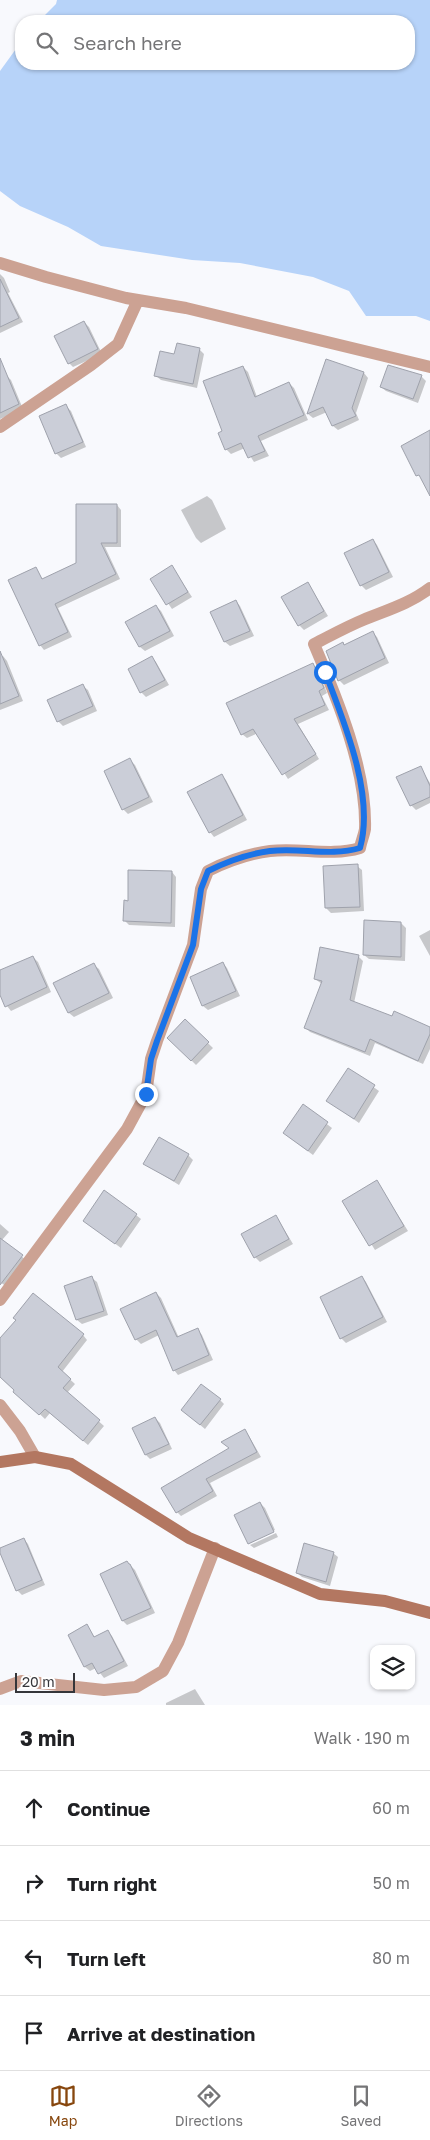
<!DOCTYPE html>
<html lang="en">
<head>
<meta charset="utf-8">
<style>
	:root { --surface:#fff; --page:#f6f6f6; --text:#202124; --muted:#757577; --line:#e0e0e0; --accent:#87470e }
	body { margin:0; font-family:"Golos Text",sans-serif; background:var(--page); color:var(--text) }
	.controls { position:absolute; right:15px; bottom:15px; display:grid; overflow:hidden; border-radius:10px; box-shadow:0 1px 4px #0004 }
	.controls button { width:45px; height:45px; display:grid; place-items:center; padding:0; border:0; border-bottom:1px solid var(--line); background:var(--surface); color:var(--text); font:25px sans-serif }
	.scale { position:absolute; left:15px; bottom:12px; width:60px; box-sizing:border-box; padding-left:5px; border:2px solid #35363a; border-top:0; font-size:14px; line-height:18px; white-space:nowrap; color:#35363a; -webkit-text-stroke:4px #fff; paint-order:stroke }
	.stop { position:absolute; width:15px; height:15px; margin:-11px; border:4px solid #1a73e8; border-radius:50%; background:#fff }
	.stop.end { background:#1a73e8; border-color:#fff; box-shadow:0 1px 5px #0008 }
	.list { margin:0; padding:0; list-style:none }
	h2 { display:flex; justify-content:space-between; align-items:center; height:65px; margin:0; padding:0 20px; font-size:21px }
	h2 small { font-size:16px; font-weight:400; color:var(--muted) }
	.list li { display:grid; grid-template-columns:32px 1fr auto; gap:15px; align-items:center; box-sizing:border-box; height:75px; padding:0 20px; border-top:1px solid var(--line) }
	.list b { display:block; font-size:19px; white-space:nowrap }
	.list em { font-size:16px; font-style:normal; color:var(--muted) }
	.icon { flex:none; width:28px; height:28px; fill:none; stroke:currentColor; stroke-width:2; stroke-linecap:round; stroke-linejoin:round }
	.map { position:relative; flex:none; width:430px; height:1705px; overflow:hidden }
	.search { position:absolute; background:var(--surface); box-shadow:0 1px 4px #0004; left:15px; right:15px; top:15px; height:55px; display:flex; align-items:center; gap:12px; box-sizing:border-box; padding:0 18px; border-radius:20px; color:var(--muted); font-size:19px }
	.sheet { height:365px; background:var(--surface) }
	nav { display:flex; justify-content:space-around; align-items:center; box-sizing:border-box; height:70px; border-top:1px solid var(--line); background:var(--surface); font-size:14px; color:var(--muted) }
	nav a { display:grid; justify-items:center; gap:2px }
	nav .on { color:var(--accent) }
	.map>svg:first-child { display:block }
</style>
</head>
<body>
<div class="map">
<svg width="430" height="1705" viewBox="0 0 430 1705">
	<rect width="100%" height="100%" fill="#f8f9fd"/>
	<path fill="#b7d3f9" d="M57,0H430V321L416,316H366L349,291L313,277L240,263L192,260L101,246L68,227L20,206L0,191V71L21,42V64H409V21H39L56,4Z"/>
	<path fill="#0003" d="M0,274L4,278L10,292L8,293L23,322L0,333Z
		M84,322L89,327L102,354L73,367L69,363Z
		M199,349L204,354L197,388L161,380L156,376Z
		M327,360L364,373L368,378L356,413L359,420L338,430L333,426L327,412L313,418L308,414Z
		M243,367L248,372L257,397L289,383L294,388L308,420L261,441L269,456L254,462L245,448L231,454L226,449L224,432Z
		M6,375L11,380L23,409L0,419V378Z
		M421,376L426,381L418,403L386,391L381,387Z
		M66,406L71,411L86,447L61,458L56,453Z
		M207,496L212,500L226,529L201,543L196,538L181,510Z
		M117,505L121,510V547H105L120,579L58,608L72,637L44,650L40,645L36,568L43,580L77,563Z
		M373,540L377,545L393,577L366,590L361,585Z
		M172,567L192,597L172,609L152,580Z
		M308,583L328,616L304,630L299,625Z
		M236,601L240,606L254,636L230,646L225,642L212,612Z
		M156,606L161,611L174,636L145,651L140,647L127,622Z
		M373,633L377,637L389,663L344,685L339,680Z
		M3,656L7,661L23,701L0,710V657Z
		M152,658L156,662L169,685L146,697L141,692Z
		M313,665L318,670L327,693L322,696L329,710L298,724L319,759L288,779L258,733L247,738L242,734Z
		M83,686L88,690L97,711L63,726L58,721Z
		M130,760L135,765L153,802L128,814L123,809Z
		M420,767L430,783V803L416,810L411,805Z
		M222,776L226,780L247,820L214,837L210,832Z
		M357,866L362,870L364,911L331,913L326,908Z
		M172,872L176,877L175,927L129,925L125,921Z
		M401,923L406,928L405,961L369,959L364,955Z
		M430,930V956L419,936Z
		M358,956L363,961L354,1003L392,1017L430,1029V1049L423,1064L375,1043L370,1056L310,1032L306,1028L322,984L315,979Z
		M33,957L38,962L51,992L11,1011L7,1006L0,992V971Z
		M223,963L227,968L240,996L208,1010L203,1006L191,977Z
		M94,965L99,969L113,998L74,1017L69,1013L55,984Z
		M185,1021L213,1048L196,1065L169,1038Z
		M348,1069L379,1091L359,1123L328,1101Z
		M303,1106L332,1128L313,1155L289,1137Z
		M188,1155L193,1160L179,1185L145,1164Z
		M377,1182L408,1231L375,1250L344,1201Z
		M136,1215L141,1219L121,1248L84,1221Z
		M276,1216L293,1244L260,1262L255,1257Z
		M0,1224L9,1232L2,1240L27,1261L7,1287L0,1282Z
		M362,1277L366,1282L387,1322L346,1343L341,1338Z
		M92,1278L97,1282L108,1315L82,1324L77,1320L65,1287Z
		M156,1293L161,1298L179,1338L198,1330L202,1335L213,1360L178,1375L174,1370L159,1335L141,1344L136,1339Z
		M83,1335L87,1340L62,1372L75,1384L67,1393L104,1426L88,1445L50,1413L45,1419L0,1377V1340Z
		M220,1400L224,1404L205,1429L182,1410Z
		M155,1418L160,1423L172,1449L150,1459L146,1455Z
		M245,1431L249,1436L261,1457L210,1483L217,1496L181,1516L177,1512Z
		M260,1503L265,1508L275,1530L249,1544L236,1515Z
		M276,1533L278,1537L254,1548L250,1545Z
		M24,1539L28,1544L45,1585L22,1595L17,1590L0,1549Z
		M333,1553L338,1557L330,1586L302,1577L297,1573Z
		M130,1565L135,1570L155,1613L127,1625L123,1621L102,1574Z
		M87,1626L95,1638L108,1632L112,1636L128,1666L104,1678L96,1668L90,1671L85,1667L69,1635Z
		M195,1689L205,1705H166V1703Z"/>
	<path fill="#cbced8" stroke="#9fa2ac" d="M0,279L19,318L0,327Z
		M84,321L98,349L68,364L54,336Z
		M177,343L200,348L193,384L154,376L160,351L174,354Z
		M0,358L19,404L0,413Z
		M326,359L364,372L352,408L356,416L332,426L323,407L307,414Z
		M388,365L422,375L413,399L380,387Z
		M243,366L255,397L289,382L304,415L258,436L265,451L248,458L241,443L225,450L218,433L222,431L203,381Z
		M66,404L83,442L55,454L39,416Z
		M430,430V496L419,475L416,476L401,446Z
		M76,504H117V543H101L116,574L55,604L68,632L39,646L8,580L36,567L42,579L76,563Z
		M373,539L389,572L360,586L344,553Z
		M172,565L188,592L166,605L150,579Z
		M308,582L324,611L298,626L281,597Z
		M236,600L250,631L224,642L210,612Z
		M156,605L170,631L139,647L125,622Z
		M373,631L385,658L338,681L326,651L343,642L344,645Z
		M0,651L19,696L0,704Z
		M152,656L165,680L140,693L128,669Z
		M313,663L324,688L319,691L325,705L294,719L316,754L282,775L253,729L241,735L226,703Z
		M83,684L93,706L57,722L47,700Z
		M130,758L149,797L122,810L104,771Z
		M421,766L430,786V797L410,806L396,777Z
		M222,774L243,815L209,833L187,792Z
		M358,864L360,907L325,908L323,866Z
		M128,870L172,871L171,923L123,921L124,900L128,901Z
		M364,920L401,922V957L363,955Z
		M320,947L359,955L350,1000L392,1016L394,1011L430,1027V1034L418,1061L370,1039L365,1052L304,1028L322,981L314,979Z
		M33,956L47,987L5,1007L0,995V970Z
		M223,962L236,991L202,1006L190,977Z
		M94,963L109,993L68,1013L53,983Z
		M185,1019L209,1042L191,1061L167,1038Z
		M348,1068L375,1085L354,1119L326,1101Z
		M303,1104L328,1122L308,1151L283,1133Z
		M159,1137L189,1154L174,1181L143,1164Z
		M377,1180L404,1226L369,1246L342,1201Z
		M104,1190L137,1214L115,1244L83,1221Z
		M276,1215L289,1239L254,1258L241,1234Z
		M0,1238L23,1255L0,1285Z
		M92,1276L104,1311L76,1320L64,1286Z
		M362,1276L383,1317L340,1339L320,1297Z
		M156,1292L177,1337L198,1328L209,1355L173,1371L156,1330L135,1340L120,1309Z
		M33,1293L84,1334L58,1367L71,1379L63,1388L100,1420L83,1441L45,1409L39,1415L13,1392L14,1390L0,1377V1338L16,1320L13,1318Z
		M201,1384L221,1399L200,1425L181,1410Z
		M155,1417L169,1444L145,1455L132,1428Z
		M245,1429L257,1452L206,1479L213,1491L176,1513L161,1488L229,1448L221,1442Z
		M260,1502L274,1532L248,1544L234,1515Z
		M24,1538L42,1580L16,1591L0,1553V1548Z
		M304,1543L334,1552L326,1582L296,1573Z
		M127,1561L129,1564H130L151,1608L122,1621L100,1574Z
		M87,1624L94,1637L108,1630L124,1661L98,1674L92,1663L84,1667L68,1635Z"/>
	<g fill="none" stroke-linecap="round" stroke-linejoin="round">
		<path stroke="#cca293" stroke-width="12" d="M0,263L46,277L126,298L186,308L430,367
			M0,427L91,365L118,344L138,300
			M0,1300L127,1129L146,1094L151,1059L157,1041L193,945L201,889L208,871C228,861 247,854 270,851C300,847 330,857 360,848C361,842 364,835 365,829C367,770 337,698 314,644C330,636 346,627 363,620C387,610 409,604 430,588
			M0,1405L20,1431L35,1457
			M0,1689L21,1681L104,1690L136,1687L163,1671L178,1643L215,1548"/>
		<path stroke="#b37761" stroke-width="12" d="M0,1462L35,1457L71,1464L189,1538L320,1594L385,1601L430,1613"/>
	</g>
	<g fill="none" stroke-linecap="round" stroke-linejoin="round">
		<path stroke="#1a73e8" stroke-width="6" d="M146,1094L151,1059L157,1041L193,945L201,889L208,871C228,861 247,854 270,851C300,847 330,857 360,848C375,795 344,722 325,672"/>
	</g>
</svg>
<div class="controls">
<button><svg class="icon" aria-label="layers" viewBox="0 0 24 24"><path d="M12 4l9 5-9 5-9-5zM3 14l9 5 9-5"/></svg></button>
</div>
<div class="scale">20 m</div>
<div class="stop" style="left:325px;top:672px"></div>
<div class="stop end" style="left:146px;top:1094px"></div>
<div class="search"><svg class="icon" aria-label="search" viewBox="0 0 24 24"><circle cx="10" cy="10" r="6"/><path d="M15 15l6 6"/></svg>Search here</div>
</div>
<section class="sheet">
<h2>3 min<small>Walk · 190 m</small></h2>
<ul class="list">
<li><svg class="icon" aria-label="ahead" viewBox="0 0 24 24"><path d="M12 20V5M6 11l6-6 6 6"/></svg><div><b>Continue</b></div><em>60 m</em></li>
<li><svg class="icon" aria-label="right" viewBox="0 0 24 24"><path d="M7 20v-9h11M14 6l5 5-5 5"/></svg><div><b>Turn right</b></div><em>50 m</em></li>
<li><svg class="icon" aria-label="left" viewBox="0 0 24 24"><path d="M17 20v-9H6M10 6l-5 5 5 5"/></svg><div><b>Turn left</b></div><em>80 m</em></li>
<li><svg class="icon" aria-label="arrive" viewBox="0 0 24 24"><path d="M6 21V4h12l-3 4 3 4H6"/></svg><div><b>Arrive at destination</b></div></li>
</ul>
</section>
<nav>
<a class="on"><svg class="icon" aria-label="map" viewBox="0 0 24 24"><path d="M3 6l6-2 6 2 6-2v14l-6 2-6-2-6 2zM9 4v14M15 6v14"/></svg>Map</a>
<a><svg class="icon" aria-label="directions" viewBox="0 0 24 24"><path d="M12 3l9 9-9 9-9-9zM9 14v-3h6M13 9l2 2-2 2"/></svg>Directions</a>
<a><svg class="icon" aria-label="saved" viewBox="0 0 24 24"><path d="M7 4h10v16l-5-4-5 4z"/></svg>Saved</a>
</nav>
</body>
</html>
